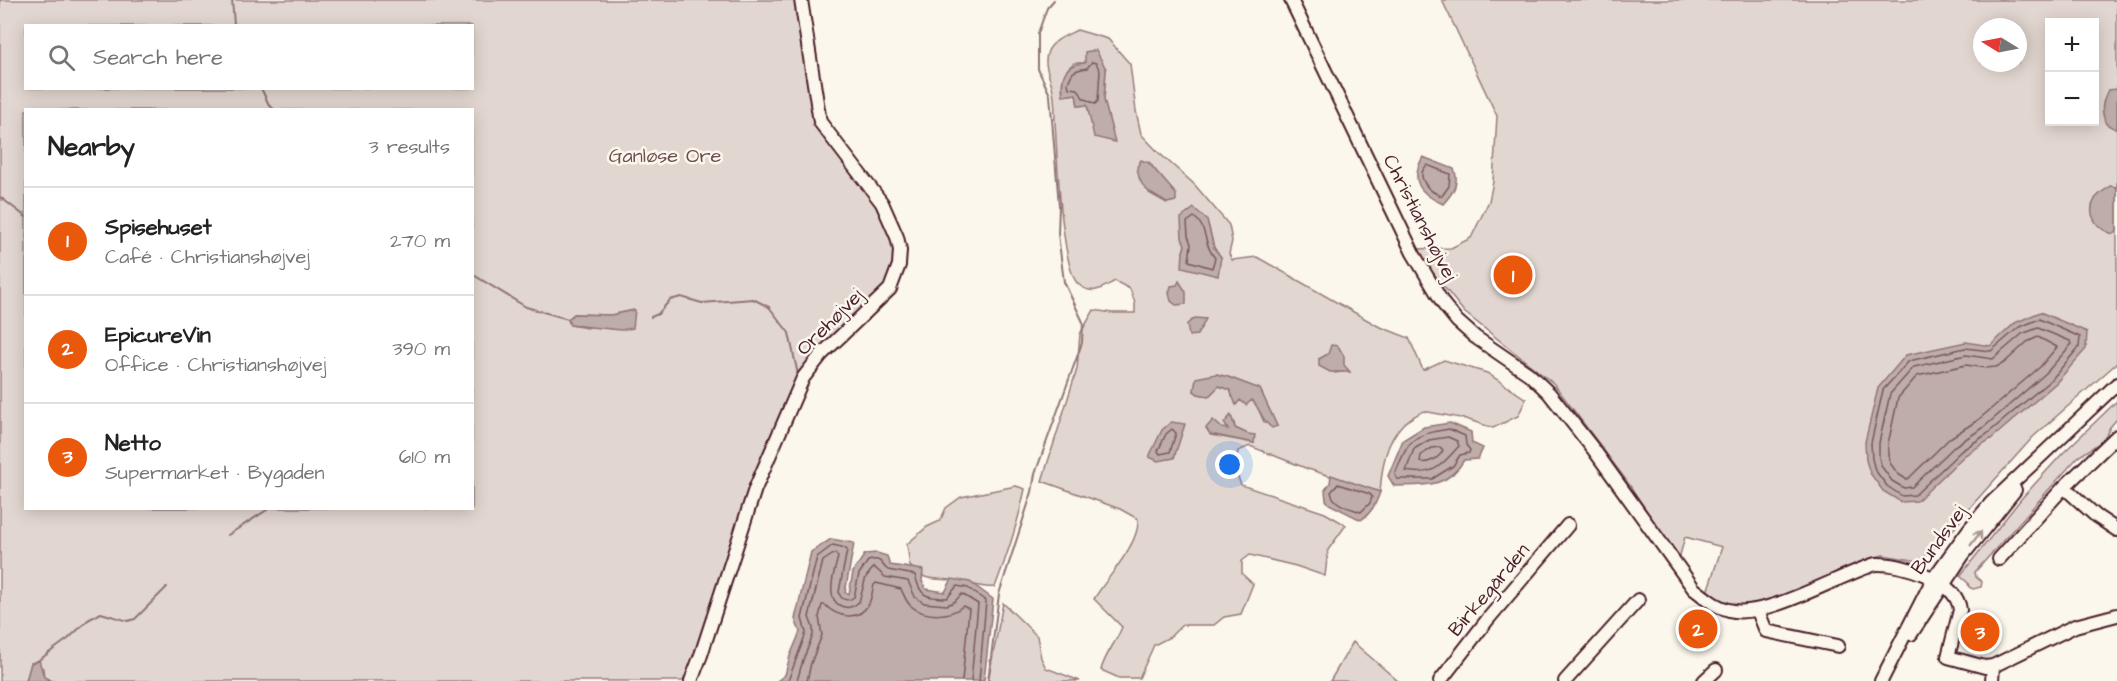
<!DOCTYPE html>
<html lang="en">
<head>
<meta charset="utf-8">
<style>
	:root { --surface:#fff; --page:#f2f2f2; --text:#222; --muted:#767676; --line:#e0e0e0; --accent:#ea580c }
	body { margin:0; font-family:"Architects Daughter",sans-serif; background:var(--page); color:var(--text) }
	.controls { position:absolute; right:18px; top:18px; display:grid; overflow:hidden; border-radius:0px; box-shadow:0 3px 15px #0003 }
	.controls button { width:54px; height:54px; display:grid; place-items:center; padding:0; border:0; border-bottom:2px solid var(--line); background:var(--surface); color:var(--text); font:30px sans-serif }
	.compass { position:absolute; left:1973px; top:18px; width:54px; height:54px; border-radius:50%; background:var(--surface); box-shadow:0 3px 15px #0003; rotate:280deg }
	.you { position:absolute; left:1230px; top:465px; width:21px; height:21px; margin:-15px; border:4px solid #fff; border-radius:50%; background:#1a73e8; box-shadow:0 0 0 9px #1a73e833 }
	.badge { display:grid; place-items:center; width:39px; height:39px; border-radius:50%; background:var(--accent); color:#fff; font-size:20px; font-weight:700 }
	.pin { position:absolute; translate:-50% -50%; border:3px solid #fff; box-shadow:0 2px 6px #0006 }
	.list { margin:0; padding:0; list-style:none }
	h2 { display:flex; justify-content:space-between; align-items:center; height:78px; margin:0; padding:0 24px; font-size:26px }
	h2 small { font-size:20px; font-weight:400; color:var(--muted) }
	.list li { display:grid; grid-template-columns:39px 1fr auto; gap:18px; align-items:center; box-sizing:border-box; height:108px; padding:0 24px; border-top:2px solid var(--line) }
	.list b { display:block; font-size:22px; white-space:nowrap }
	.list p { margin:0; font-size:20px; white-space:nowrap; color:var(--muted) }
	.list em { font-size:20px; font-style:normal; color:var(--muted) }
	.icon { flex:none; width:33px; height:33px; fill:none; stroke:currentColor; stroke-width:2; stroke-linecap:round; stroke-linejoin:round }
	.map { position:relative; flex:none; width:2117px; height:681px; overflow:hidden }
	.search { position:absolute; background:var(--surface); box-shadow:0 3px 15px #0003; left:24px; top:24px; width:450px; height:66px; display:flex; align-items:center; gap:15px; box-sizing:border-box; padding:0 21px; border-radius:0px; color:var(--muted); font-size:22px }
	.panel { position:absolute; background:var(--surface); box-shadow:0 3px 15px #0003; left:24px; top:108px; width:450px; height:402px; border-radius:0px }
	.map>svg:first-child { display:block }
</style>
</head>
<body>
<div class="map">
<svg width="2117" height="681" viewBox="0 0 2117 681">
	<rect width="100%" height="100%" fill="#fbf7ec"/>
	<filter id="ink" filterUnits="userSpaceOnUse"><feTurbulence type="fractalNoise" baseFrequency=".0167" numOctaves="2"/><feDisplacementMap in="SourceGraphic" scale="12" xChannelSelector="R" yChannelSelector="G"/><feConvolveMatrix kernelMatrix="1 2 1 2 8 2 1 2 1" color-interpolation-filters="sRGB"/></filter>
	<g filter="url(#ink)">
		<path fill="#e2d7d0" stroke="#967b7e" stroke-width="1.5" fill-rule="evenodd" d="M0,0H798L822,128L880,204L898,245L888,288L803,368L703,643L686,681H52L44,678L43,668L31,663L26,681H0ZM26,26H472V88H26ZM26,110H472V508H26ZM634,310L587,328L570,325L568,319L574,314L611,315Z
			M1442,0H2117V363L2033,437L1974,503L1949,535L1919,561L1883,555L1868,559C1844,568 1761,608 1741,606C1727,605 1718,599 1707,592L1722,547L1685,537L1679,559L1626,480L1554,384L1464,312L1414,249L1451,248L1471,238L1489,201L1493,182L1497,116ZM2050,22H2094V122H2050ZM1982,27H2018V63H1982Z
			M1077,30L1108,39L1130,64L1136,111L1141,134L1159,153L1194,184L1229,225L1232,241L1229,254L1232,260L1257,257L1378,326L1409,338L1423,370L1444,360L1487,373L1526,399L1518,416L1493,428L1466,419L1423,411C1417,415 1408,419 1403,424C1385,443 1382,467 1380,492L1308,469L1250,446L1238,451L1235,469L1241,485L1325,513L1346,525L1328,550L1325,576L1296,566L1250,555L1242,561V574L1253,584L1241,614L1224,617L1214,625H1182L1170,637L1154,645L1139,678H1119L1101,670C1105,654 1116,643 1122,627L1094,599C1107,577 1140,544 1138,519L1120,509L1042,481L1077,369L1080,334L1094,310L1112,313H1135V303L1130,289L1115,281C1101,289 1092,296 1078,284C1061,268 1057,151 1055,122C1055,112 1055,101 1053,91C1051,77 1042,65 1048,51C1053,40 1067,35 1077,30ZM1074,63H1085L1106,69L1104,100L1114,141L1087,105L1078,106L1076,94L1063,96C1061,82 1062,72 1074,63ZM1150,163L1176,201L1167,203L1149,193ZM1207,220L1214,248L1221,257L1183,252L1185,245ZM1328,354L1349,371L1335,373L1319,359ZM1216,374L1228,377L1260,389L1277,426L1264,422L1257,406L1252,400H1240L1232,397L1231,390L1219,386L1209,396L1198,394L1194,391L1202,378ZM1213,421L1222,429H1229L1234,422L1235,428L1248,434L1254,443L1210,435Z
			M2117,401V419L2110,427L2104,440L2078,457L1975,572L1976,577L1982,582L1981,587L1973,589L1969,587L1968,583L1960,576L2021,499L2062,454Z
			M1016,486L1025,489C1018,523 1007,556 995,587C980,589 968,582 953,580C943,579 935,580 925,577C919,575 915,570 910,566L907,544L927,527L940,521L946,508L961,497Z
			M1003,603L1037,636L1041,658L1046,668L1080,681H988Z
			M1353,642L1398,681H1330Z"/>
		<path fill="#bfadaa" stroke="#907477" stroke-width="1.5" d="M1096,50L1106,69L1104,100L1115,142L1094,137L1087,105L1078,106L1076,94L1063,96C1061,77 1063,64 1085,63V52Z
			M2117,89V130L2106,124C2101,111 2101,103 2108,90Z
			M1423,157L1454,169C1460,183 1453,193 1443,204C1420,194 1409,181 1423,157Z
			M1141,160L1149,163L1176,194V201L1167,203C1150,193 1139,189 1137,167Z
			M2110,186L2117,187V231L2113,234C2099,230 2085,216 2095,199C2098,194 2105,190 2110,186Z
			M1194,208L1207,220L1214,248L1221,257L1218,276L1182,267L1183,252L1185,245L1182,238L1181,218Z
			M1179,281L1186,292V304L1176,305L1171,301L1169,293L1171,286L1177,285Z
			M635,310L633,328L621,330L570,325L568,319L574,314L611,315Z
			M2040,312L2087,332L2086,349L2056,383L1991,439L1965,455L1917,501L1901,502L1883,491L1870,473L1866,460L1865,442L1878,388L1906,355L1966,342L1990,346L2015,323Z
			M1195,318L1206,319L1197,335L1189,336L1187,324Z
			M1331,345L1338,346L1344,356V365L1350,372H1330L1319,366V359L1328,354Z
			M1216,374L1228,377L1260,389L1277,426L1272,428C1261,420 1261,410 1252,400L1246,405L1240,400L1236,405L1230,390L1219,386L1209,396L1198,394L1194,391L1196,378Z
			M1231,415L1235,428L1248,434L1255,435L1254,443L1210,434L1206,428L1213,420L1222,428L1228,429L1224,423Z
			M1171,422L1185,424L1174,458L1158,461L1149,457L1162,430Z
			M1450,423L1471,432L1472,443L1483,448L1478,459L1464,460C1447,489 1423,485 1394,486L1388,476L1403,440L1424,427Z
			M1331,475L1380,492C1376,504 1372,512 1361,520L1329,504L1326,500L1325,490L1330,483Z
			M831,539L854,543L845,593L849,594L853,572L865,554L877,553L887,556L890,565L923,570L922,581L926,589L945,592L952,579L970,582L993,599L984,681H777L785,675L790,656L800,632L795,619L811,552Z
			M39,660L44,677L52,681H26L31,663Z"/>
		<g fill="none" stroke-linecap="round" stroke-linejoin="round">
			<path stroke="#79585e" stroke-width="1.5" d="M1092,62L1096,63L1100,71L1098,101L1095,104L1083,98L1078,89L1069,88L1068,83C1073,69 1074,71 1087,68Z
				M1427,165L1450,174L1449,186L1442,196C1429,192 1414,177 1427,165Z
				M1194,217C1208,227 1203,245 1215,258L1212,268L1189,261L1191,244L1188,236L1187,222Z
				M2039,319L2080,337L2079,347L2052,379L1987,434L1961,451L1915,495L1902,496L1887,486L1875,470L1872,459L1871,443L1883,390L1909,361L1965,348L1991,351L2018,328Z
				M2038,328L2070,341L2071,345L2046,373L1983,428L1956,445L1912,487L1904,488L1892,481L1882,467L1879,458V443L1890,394L1914,367L1966,355L1993,359L2022,334Z
				M2038,337L2057,347L2040,367L1978,420L1950,438L1909,478L1906,479L1898,474L1890,463L1888,444L1898,398L1917,376L1966,365L1986,368L1996,367L2004,363L2027,342Z
				M1172,429L1176,433L1170,452L1160,454L1158,451L1166,434Z
				M1449,429L1465,436L1466,445L1470,450L1469,453L1460,455L1453,466L1432,479H1397L1395,474C1409,440 1410,435 1449,429Z
				M1448,437L1457,441L1459,446C1443,464 1434,477 1406,471L1414,449L1429,440Z
				M1440,447L1443,450C1440,458 1428,464 1420,462L1421,455L1432,448Z
				M1338,484L1370,494L1372,497L1370,503L1361,512C1350,508 1333,505 1331,492Z
				M788,681L806,633L802,618L817,557L833,545L845,548L847,550L839,592C840,600 848,602 854,597L859,574L868,561C884,557 879,564 888,570L915,575C920,596 925,598 947,598L957,586L968,588L986,601L979,681
				M797,681L803,660L813,635V628L809,617L823,561L835,553L838,557C835,570 824,599 841,606C848,609 853,607 859,602L866,577L874,567L885,577L908,581L915,597L924,603L947,605L954,602L962,594L978,604L971,681
				M807,681L811,663L822,635L819,617L822,605H825C837,617 858,622 868,605C872,599 872,591 874,585L876,583L901,589C904,595 906,602 911,606C925,618 950,617 963,606L969,609L962,681"/>
			<path stroke="#907477" stroke-width="2" d="M232,0L234,24
				M261,88L269,105L275,110
				M0,197L26,217
				M472,274L526,307L568,319
				M651,317L658,314L670,300L681,297L702,303L753,299L769,307L789,333L798,375
				M228,535L270,508
				M39,660L68,639L88,620L101,613L128,621L135,619L167,587
				M988,681L999,594L1032,492L1035,474L1082,343L1083,322L1064,282L1058,234L1059,206L1050,95L1038,69V33L1047,8L1054,0"/>
			<g stroke="#4a1f2b" stroke-width="16">
				<path id="minor" d="M1291,0L1413,253L1444,305L1457,321L1475,337L1529,374L1549,393L1594,450L1694,589C1705,597 1715,607 1729,610C1765,620 1838,575 1876,564C1902,563 1957,580 1960,610L1948,657L1985,667L1993,666L2075,626L2117,615
					M2064,487L2096,516L2117,530
					M1999,559L2064,487L2117,436
					M1758,611L1766,631L1838,646
					M1911,634L1963,555L2015,490
					M691,681L701,655L755,489L803,378L821,355L890,289L899,265L900,250L897,237L882,203L820,122L801,0
					M1440,681L1488,619L1568,525
					M1565,681L1638,600
					M1704,681L1716,670
					M1881,681L1933,579L1970,528L1991,503L2117,384
					M1992,681L1993,666"/>
			</g>
			<use href="#minor" stroke="#fbf7ec" stroke-width="12"/>
		</g>
		<defs><path id="oneway-shaft" d="M-6 0H5M1.5-3L5.5 0L1.5 3" fill="none" stroke-width="1.6" stroke-linecap="round" stroke-linejoin="round" transform="scale(1.5)"/></defs>
		<use stroke="#ab9695" href="#oneway-shaft" transform="translate(1976 538) rotate(-53)"/>
	</g>
	<g text-anchor="middle" dominant-baseline="central" stroke-width="5" stroke-linejoin="round" paint-order="stroke">
		<g font-size="20" fill="#704d54" stroke="#fbf7ec">
			<text x="665" y="156">Ganløse Ore</text>
		</g>
		<g font-size="20" fill="#4a1f2b" stroke="#fbf7ec">
			<text transform="translate(1420 218) rotate(63)">Christianshøjvej</text>
			<text transform="translate(830 322) rotate(-45)">Orehøjvej</text>
			<text transform="translate(1939 540) rotate(-54)">Bundsvej</text>
			<text transform="translate(1489 590) rotate(-50)">Birkegården</text>
		</g>
	</g>
</svg>
<div class="controls">
<button>+</button>
<button>−</button>
</div>
<svg class="compass" viewBox="-18 -18 36 36"><path d="M0-13l5 13h-10z" fill="#e53935"/><path d="M0 13l5-13h-10z" fill="#767676"/></svg>
<div class="you"></div>
<div class="pin badge" style="left:1513px;top:275px">1</div>
<div class="pin badge" style="left:1698px;top:629px">2</div>
<div class="pin badge" style="left:1980px;top:632px">3</div>
<div class="search"><svg class="icon" aria-label="search" viewBox="0 0 24 24"><circle cx="10" cy="10" r="6"/><path d="M15 15l6 6"/></svg>Search here</div>
<section class="panel">
<h2>Nearby<small>3 results</small></h2>
<ul class="list">
<li><span class="badge">1</span><div><b>Spisehuset</b><p>Café · Christianshøjvej</p></div><em>270 m</em></li>
<li><span class="badge">2</span><div><b>EpicureVin</b><p>Office · Christianshøjvej</p></div><em>390 m</em></li>
<li><span class="badge">3</span><div><b>Netto</b><p>Supermarket · Bygaden</p></div><em>610 m</em></li>
</ul>
</section>
</div>
</body>
</html>
